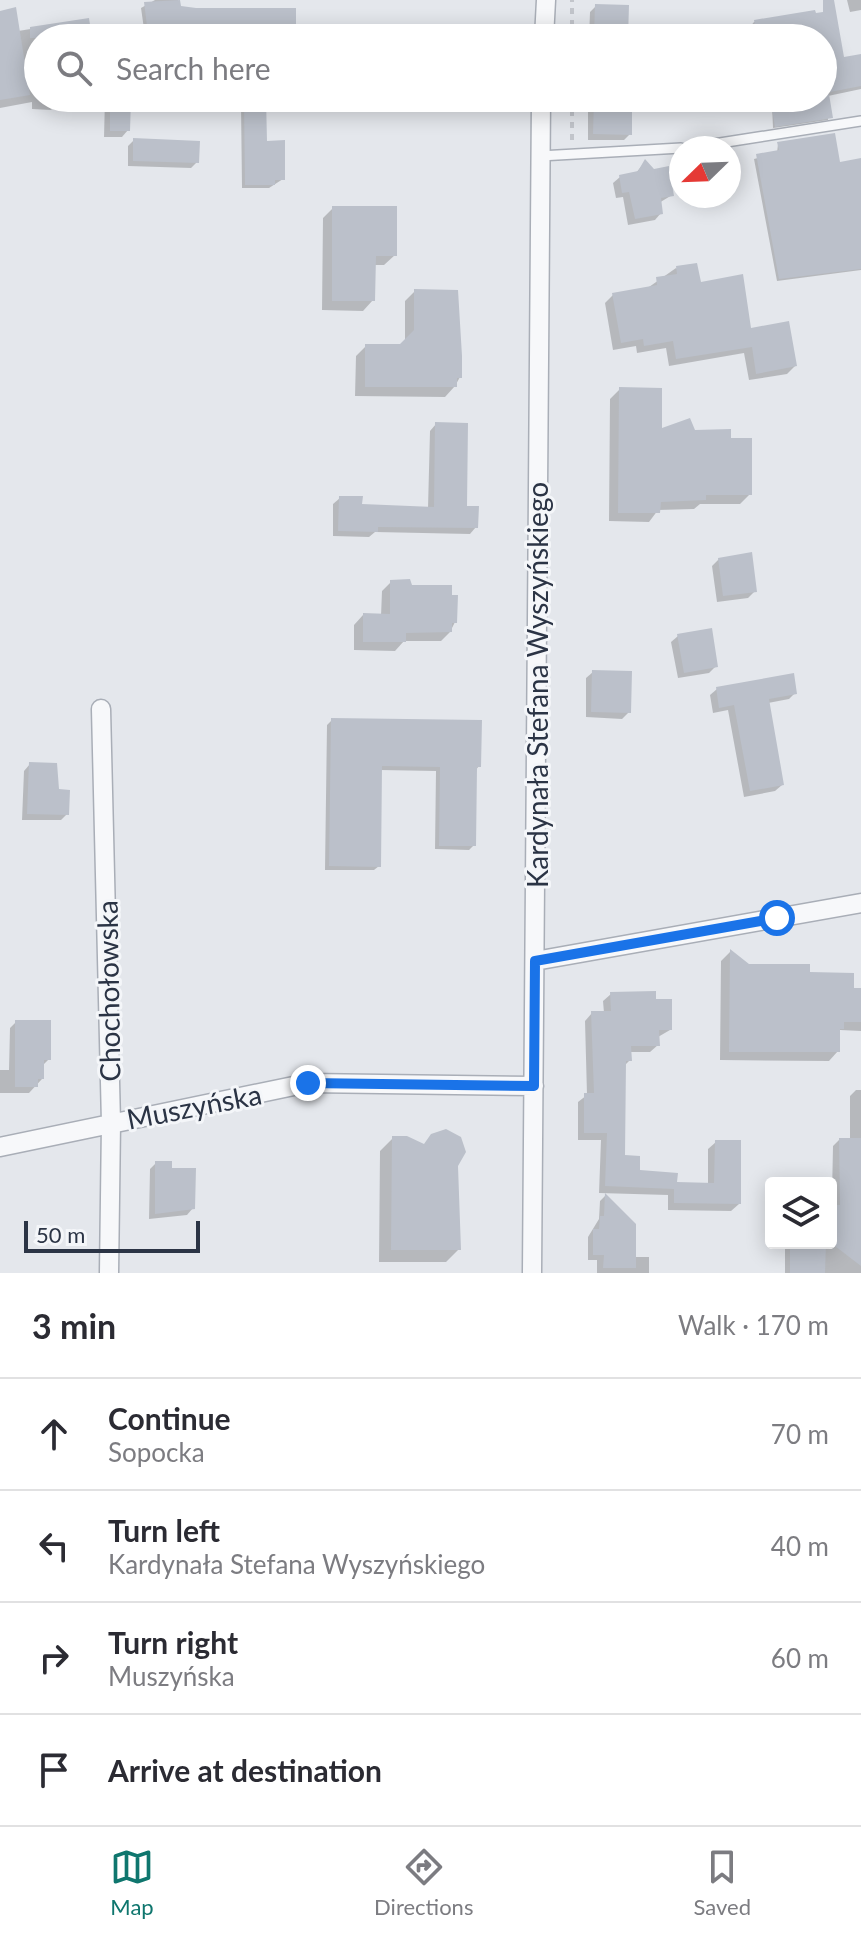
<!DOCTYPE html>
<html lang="en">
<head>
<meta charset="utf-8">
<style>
	:root { --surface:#fff; --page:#f2f2f3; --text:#2b2b33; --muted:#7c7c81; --line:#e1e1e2; --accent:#0f766e }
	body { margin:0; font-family:Lato,sans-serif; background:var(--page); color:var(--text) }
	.controls { position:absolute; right:24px; bottom:24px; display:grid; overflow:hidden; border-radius:8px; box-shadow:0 4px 20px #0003 }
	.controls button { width:72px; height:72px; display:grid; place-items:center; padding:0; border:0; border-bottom:2px solid var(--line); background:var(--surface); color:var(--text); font:40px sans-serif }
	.compass { position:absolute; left:669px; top:136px; width:72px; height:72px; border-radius:50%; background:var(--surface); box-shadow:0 4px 20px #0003; rotate:247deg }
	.scale { position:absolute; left:24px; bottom:20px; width:176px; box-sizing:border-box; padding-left:8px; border:4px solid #2b3445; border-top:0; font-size:22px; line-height:28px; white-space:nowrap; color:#2b3445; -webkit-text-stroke:6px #f4f6f9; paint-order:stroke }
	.stop { position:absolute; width:24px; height:24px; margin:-18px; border:6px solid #1a73e8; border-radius:50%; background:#fff }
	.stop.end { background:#1a73e8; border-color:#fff; box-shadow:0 2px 8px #0008 }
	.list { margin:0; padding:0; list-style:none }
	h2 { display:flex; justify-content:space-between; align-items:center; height:104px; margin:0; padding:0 32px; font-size:34px }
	h2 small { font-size:26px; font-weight:400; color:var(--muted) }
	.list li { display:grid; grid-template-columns:52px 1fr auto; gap:24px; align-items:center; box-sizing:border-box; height:112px; padding:0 32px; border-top:2px solid var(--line) }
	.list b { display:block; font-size:30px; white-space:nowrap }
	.list p { margin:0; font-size:26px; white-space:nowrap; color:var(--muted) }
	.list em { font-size:26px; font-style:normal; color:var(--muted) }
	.icon { flex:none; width:44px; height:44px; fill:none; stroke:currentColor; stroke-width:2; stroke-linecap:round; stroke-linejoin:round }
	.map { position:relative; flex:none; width:861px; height:1273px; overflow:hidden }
	.search { position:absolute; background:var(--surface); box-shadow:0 4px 20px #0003; left:24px; right:24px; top:24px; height:88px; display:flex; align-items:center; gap:20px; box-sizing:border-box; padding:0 28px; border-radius:44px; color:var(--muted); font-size:30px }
	.sheet { height:552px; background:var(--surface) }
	nav { display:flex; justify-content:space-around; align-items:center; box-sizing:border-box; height:112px; border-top:2px solid var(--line); background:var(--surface); font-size:22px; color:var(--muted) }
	nav a { display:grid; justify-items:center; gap:4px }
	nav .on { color:var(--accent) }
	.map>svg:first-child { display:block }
</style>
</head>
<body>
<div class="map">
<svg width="861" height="1273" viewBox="0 0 861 1273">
	<rect width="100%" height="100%" fill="#e4e7ec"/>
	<path fill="#0003" d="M155,0H178L179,8L294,38H191L190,29L145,36L141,8Z
		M847,0H861V10L850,12Z
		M596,6L626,37V38H589L590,12Z
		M0,12L18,31L87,20L90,38H38V98H61L51,110L32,109V102L0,108Z
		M834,12L842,60L861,56V89L828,96V120L773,128L772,105L824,97L823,38H750L749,28L754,22Z
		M384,35L447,36V38H381Z
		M105,98H129L128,130L122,137H104Z
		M191,98H294L290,105H264L265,143L283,179L269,188H242L241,105L191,106Z
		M451,98H485L479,103H451Z
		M588,98H630V134L624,140H588Z
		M134,140L197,162L191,168L128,166V146Z
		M778,144L838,164L861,160V270L777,281L754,159L777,153Z
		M645,162L672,195L659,203L661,213L655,220L628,225L623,197L616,198L613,183L620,177L635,174Z
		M333,208L395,255L384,265H374L373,300L363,311L322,310L323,218Z
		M676,268L699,284L795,366L787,374L749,380L744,353L669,366L666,348L637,353L636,346L613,350L605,303L613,295L649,287Z
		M415,291L460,377L455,386L445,397L355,396L356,356L366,346H400L405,342V301Z
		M620,389L659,431L694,432L729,440L750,494L740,504H700L694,509L658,510L649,522L609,521L610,399Z
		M436,424L465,508L476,527L470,534L375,532L369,537L333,536V504L340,498L360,506L428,508L430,431Z
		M719,559L755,591L748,598L717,602L712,566Z
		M391,582L411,587L455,622L450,632L441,641H404L395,651L354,650V625L363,615L381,616L382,591Z
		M678,636L716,666L709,673L678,678L671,642Z
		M593,672L629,712L622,719L586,717V678Z
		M717,689L795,693L789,699L768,703L782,785L775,791L744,797L728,710L713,713L710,695Z
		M332,720L479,766L475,771L474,845L469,850L435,849L436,771L380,770L379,866L374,870H325L327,725Z
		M30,764L57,791L67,814L61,820H22L24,771Z
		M730,952L749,966L808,974L861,990V1031L840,1030L838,1051L829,1061L720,1060L721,961Z
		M611,994L655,1001L670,1030L658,1037V1045L650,1052H630V1060L624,1066L623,1157L638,1172L675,1184H708V1149L716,1142L739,1204L731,1211L668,1210V1195L599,1193L601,1140H578V1102L587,1095L585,1021L592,1013H604L603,1001Z
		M16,1022L49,1059L42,1066V1079L29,1093H0V1070H9L10,1028Z
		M856,1090H861V1273H785V1247L789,1243H831L833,1146L839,1140H850V1096Z
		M393,1138L456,1166L459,1249L446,1262H379L380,1151Z
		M156,1163L170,1170L193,1208L187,1215L149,1219L150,1169Z
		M605,1196L634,1257H649V1273H597V1260H588V1237L599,1219L600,1201Z"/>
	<path fill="#bbc0ca" d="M180,0L181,6L196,8H296V38H193V27L148,34L144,2Z
		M823,0H834L844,57L861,54V86L830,92L823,38H757L754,20L815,10L816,13L823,12Z
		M595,4L629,5L628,38L594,37Z
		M16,7L30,95L0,100V11Z
		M89,18L92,38H30V27Z
		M829,94L833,118L775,127L771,103Z
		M110,98H131L130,131H110Z
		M244,98H266L267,141L285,140V180H275V185H245Z
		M594,98H632V135L593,134Z
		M835,133L840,162L861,158V269L779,279L756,154L779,150L777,142Z
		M133,138L200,141L199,163L133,161Z
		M645,159L654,169L669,166L674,196L661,198L663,214L635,219L629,192L622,193L619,175L638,171Z
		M332,206H397V256H376L375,301H332Z
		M697,263L701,282L743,274L751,328L789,321L797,366L756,374L752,347L676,359L673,341L644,346L643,339L621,343L612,293L657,285L656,277L677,274L676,266Z
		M414,289L458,290L462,356V378H457V387H365V344H400L414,330Z
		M619,387L662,388V428L690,418L695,430L731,429V438H752V495H706V500L661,502L660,513H618Z
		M435,422L468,423L467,506H479L478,528L378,527V532L338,531L339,496H363L362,504L434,507Z
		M752,552L757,592L723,596L718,558Z
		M410,579L412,585H452V595H458L457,623H452V632L406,633V642H363V613L390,614V580Z
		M712,628L718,667L684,673L677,634Z
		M592,670L632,671L631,713L591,712Z
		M794,673L797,694L769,699L784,785L750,791L734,705L719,708L716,687Z
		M331,718L482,720L481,767H477L476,846H439L440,767L382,766L381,867L329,866Z
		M29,762L57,763L59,789L70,790L69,815L27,814Z
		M730,949L749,964H810V972L854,973V988H861V1022H844V1029H840V1052H729Z
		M656,991V999H672V1030H659L660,1046H631L632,1061H626L625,1155L640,1156V1170L678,1173L677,1182L714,1183L715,1140H741V1204L674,1203V1189L605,1186L607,1133H584V1093H594L591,1011H611L610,992Z
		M15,1020H51V1060H44V1079H38V1087H15Z
		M446,1129L461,1137L466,1152L458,1166L461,1250H391L392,1136H407L424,1144L431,1134Z
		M839,1138H861V1266L831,1243V1205H840Z
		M155,1161H172V1168H196L195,1209L155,1214Z
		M605,1193L636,1224V1268H603L604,1255H593V1229H599L600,1216H604Z
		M790,1243H826L825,1273H790Z"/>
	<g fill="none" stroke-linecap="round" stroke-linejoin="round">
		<g stroke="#a9aeb7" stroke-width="12">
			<path id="service" d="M688,148L861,121
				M540,156L681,148"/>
		</g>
		<g stroke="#a9aeb7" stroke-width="21">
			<path id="minor" d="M544,38L546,0
				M101,709L111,1123L109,1273
				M535,961L861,903
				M0,1147L308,1083L534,1086
				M532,1273L541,98"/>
		</g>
		<path stroke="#c2c5cb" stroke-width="4" stroke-dasharray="6 6" stroke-linecap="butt" d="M572,38V0
			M572,140V98"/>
		<use href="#service" stroke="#f7f8fa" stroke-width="9"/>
		<use href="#minor" stroke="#f7f8fa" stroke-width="18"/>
	</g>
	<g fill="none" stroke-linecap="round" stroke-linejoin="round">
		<path stroke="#1a73e8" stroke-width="10" d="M308,1083L534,1086L535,961L777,918"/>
	</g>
	<g text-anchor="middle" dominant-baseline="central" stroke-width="6" stroke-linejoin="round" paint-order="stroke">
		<g font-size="28" fill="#2b3445" stroke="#f4f6f9">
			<text transform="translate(537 685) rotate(-90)">Kardynała Stefana Wyszyńskiego</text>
			<text transform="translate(108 991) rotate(-91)">Chochołowska</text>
			<text transform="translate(194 1106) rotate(-11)">Muszyńska</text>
		</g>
	</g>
</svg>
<div class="controls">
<button><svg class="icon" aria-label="layers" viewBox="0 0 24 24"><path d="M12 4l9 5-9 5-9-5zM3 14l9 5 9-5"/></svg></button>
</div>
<svg class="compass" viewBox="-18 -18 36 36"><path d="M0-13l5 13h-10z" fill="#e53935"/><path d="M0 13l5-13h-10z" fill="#7c7c81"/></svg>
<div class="scale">50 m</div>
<div class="stop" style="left:777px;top:918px"></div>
<div class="stop end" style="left:308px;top:1083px"></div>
<div class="search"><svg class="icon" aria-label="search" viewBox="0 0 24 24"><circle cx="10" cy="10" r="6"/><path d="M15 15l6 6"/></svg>Search here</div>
</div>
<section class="sheet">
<h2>3 min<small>Walk · 170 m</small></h2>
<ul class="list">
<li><svg class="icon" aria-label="ahead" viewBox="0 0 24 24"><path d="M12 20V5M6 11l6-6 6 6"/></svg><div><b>Continue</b><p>Sopocka</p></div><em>70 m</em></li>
<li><svg class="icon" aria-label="left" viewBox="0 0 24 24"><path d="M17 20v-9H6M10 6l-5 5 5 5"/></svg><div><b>Turn left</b><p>Kardynała Stefana Wyszyńskiego</p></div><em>40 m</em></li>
<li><svg class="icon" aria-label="right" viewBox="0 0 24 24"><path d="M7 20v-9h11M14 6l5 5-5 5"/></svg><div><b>Turn right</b><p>Muszyńska</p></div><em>60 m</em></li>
<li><svg class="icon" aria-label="arrive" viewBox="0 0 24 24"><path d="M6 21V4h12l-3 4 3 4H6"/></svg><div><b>Arrive at destination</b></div></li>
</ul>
</section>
<nav>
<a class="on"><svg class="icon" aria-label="map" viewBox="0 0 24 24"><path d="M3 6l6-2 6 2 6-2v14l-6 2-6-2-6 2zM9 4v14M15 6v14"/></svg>Map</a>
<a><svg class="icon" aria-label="directions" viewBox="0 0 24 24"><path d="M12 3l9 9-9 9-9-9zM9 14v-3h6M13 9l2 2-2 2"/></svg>Directions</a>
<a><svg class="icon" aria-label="saved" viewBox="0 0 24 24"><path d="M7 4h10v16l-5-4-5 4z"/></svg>Saved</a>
</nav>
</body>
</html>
